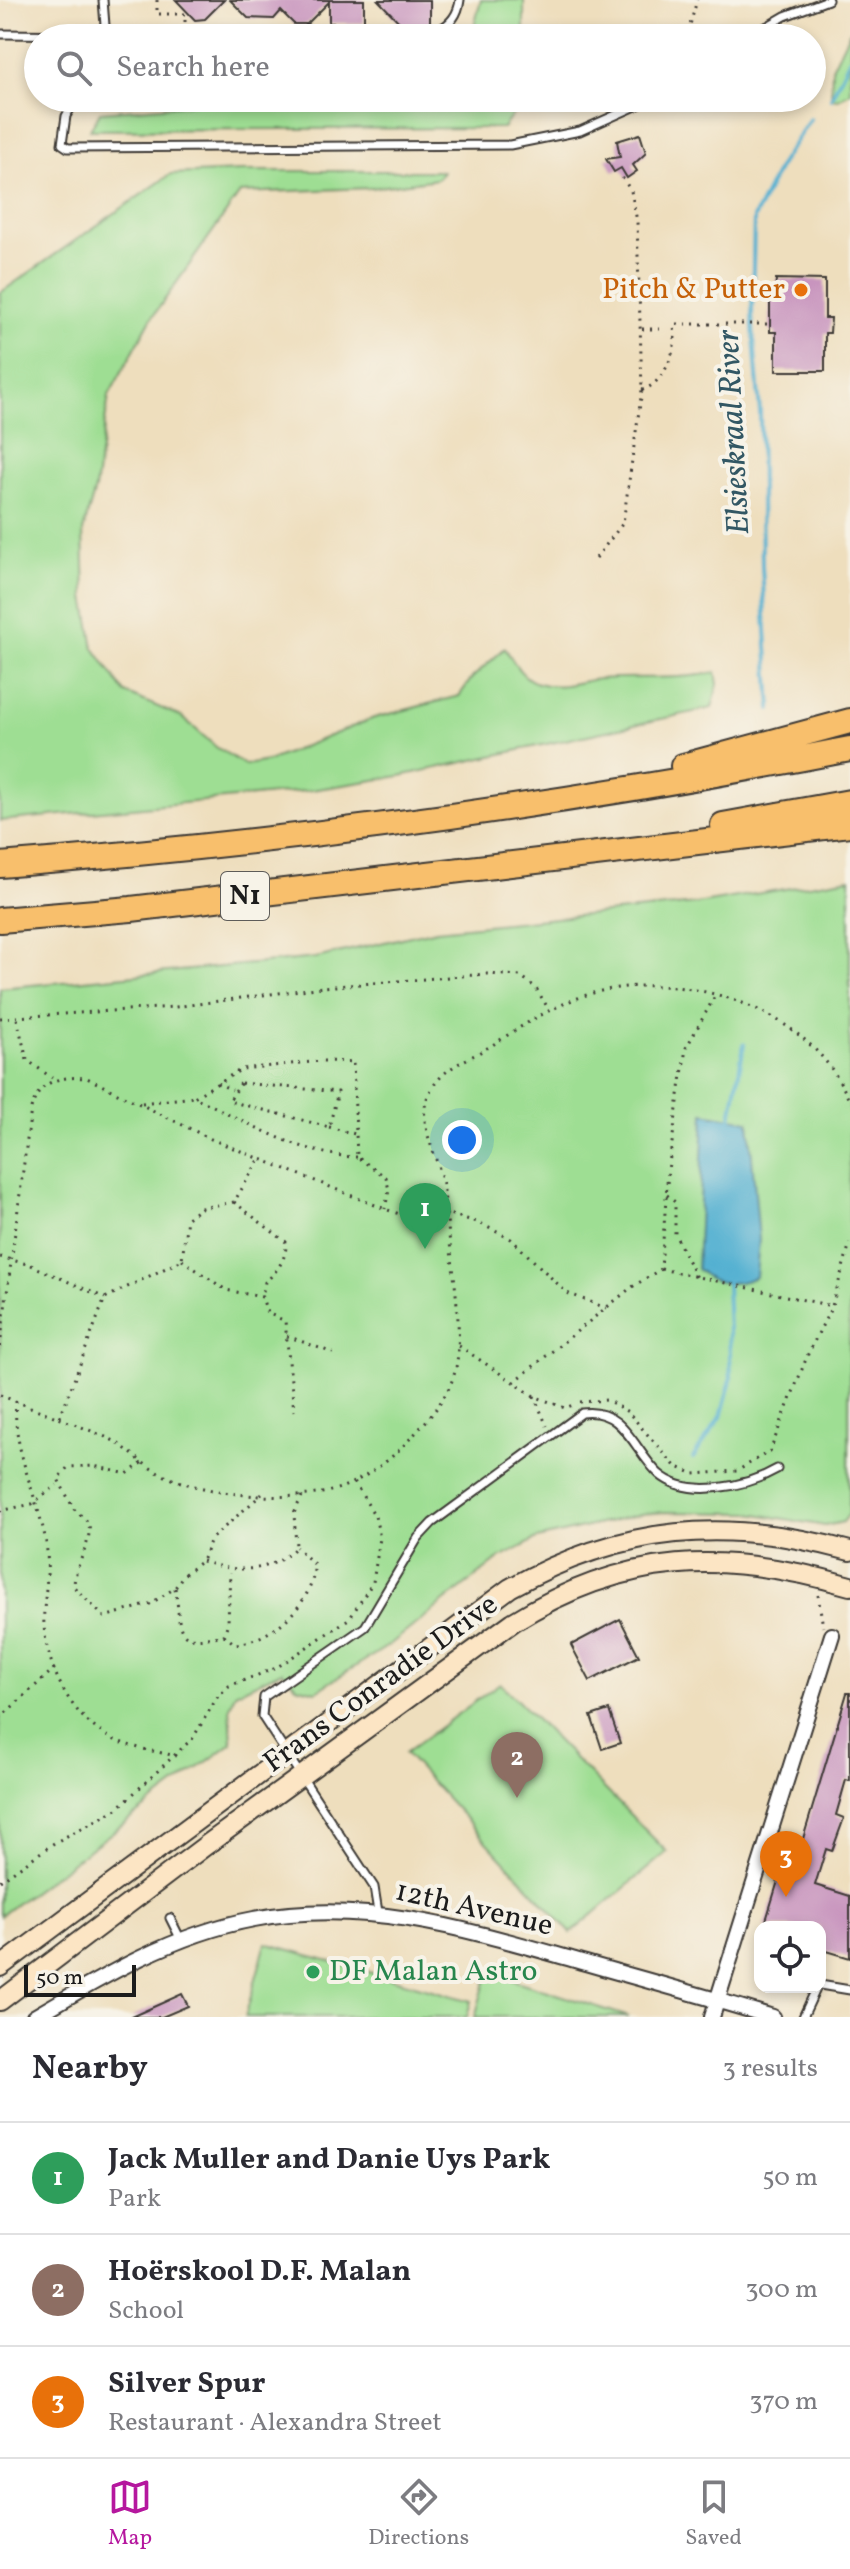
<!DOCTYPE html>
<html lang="en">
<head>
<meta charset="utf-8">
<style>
	:root { --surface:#fff; --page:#f2f2f3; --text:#2b2b33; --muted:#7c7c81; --line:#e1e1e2; --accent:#b5179e }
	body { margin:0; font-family:Vollkorn,serif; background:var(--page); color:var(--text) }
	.controls { position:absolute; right:24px; bottom:24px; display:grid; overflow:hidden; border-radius:16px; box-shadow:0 4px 12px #0003 }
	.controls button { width:72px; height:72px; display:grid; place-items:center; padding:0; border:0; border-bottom:2px solid var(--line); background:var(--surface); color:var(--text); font:40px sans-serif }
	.scale { position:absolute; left:24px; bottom:20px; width:112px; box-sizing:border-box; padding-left:8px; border:4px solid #1c1c1c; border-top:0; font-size:22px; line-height:28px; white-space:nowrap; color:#1c1c1c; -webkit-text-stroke:6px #f7f3e8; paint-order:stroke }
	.you { position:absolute; left:462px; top:1140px; width:28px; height:28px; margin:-20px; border:6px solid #fff; border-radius:50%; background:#1a73e8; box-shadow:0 0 0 12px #1a73e833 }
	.badge { display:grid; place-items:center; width:52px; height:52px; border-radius:50%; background:var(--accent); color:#fff; font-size:26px; font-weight:700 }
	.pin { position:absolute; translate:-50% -66px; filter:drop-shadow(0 2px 4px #0008) }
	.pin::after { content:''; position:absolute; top:42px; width:28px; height:24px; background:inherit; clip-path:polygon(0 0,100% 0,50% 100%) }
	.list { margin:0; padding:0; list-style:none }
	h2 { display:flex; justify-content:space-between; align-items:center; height:104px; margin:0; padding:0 32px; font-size:34px }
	h2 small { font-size:26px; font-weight:400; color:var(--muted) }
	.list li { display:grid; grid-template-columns:52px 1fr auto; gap:24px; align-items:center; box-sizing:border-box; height:112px; padding:0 32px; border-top:2px solid var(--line) }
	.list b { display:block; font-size:30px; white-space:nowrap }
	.list p { margin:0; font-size:26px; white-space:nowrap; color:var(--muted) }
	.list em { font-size:26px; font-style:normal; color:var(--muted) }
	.icon { flex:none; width:44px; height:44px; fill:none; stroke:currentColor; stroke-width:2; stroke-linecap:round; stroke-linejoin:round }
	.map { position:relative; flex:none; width:850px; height:2017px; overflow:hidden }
	.search { position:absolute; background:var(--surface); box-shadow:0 4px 12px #0003; left:24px; right:24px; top:24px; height:88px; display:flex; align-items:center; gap:20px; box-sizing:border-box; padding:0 28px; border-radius:44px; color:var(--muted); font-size:30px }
	.sheet { height:440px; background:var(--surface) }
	nav { display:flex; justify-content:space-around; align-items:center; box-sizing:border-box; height:112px; border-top:2px solid var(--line); background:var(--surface); font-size:22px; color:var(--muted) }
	nav a { display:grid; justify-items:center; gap:4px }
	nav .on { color:var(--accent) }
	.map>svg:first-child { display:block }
</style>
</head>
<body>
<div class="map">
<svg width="850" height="2017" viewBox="0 0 850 2017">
	<rect width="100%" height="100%" fill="#f7f3e8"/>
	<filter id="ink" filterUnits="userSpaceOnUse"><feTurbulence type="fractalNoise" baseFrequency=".0125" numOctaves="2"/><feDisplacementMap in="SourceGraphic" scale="16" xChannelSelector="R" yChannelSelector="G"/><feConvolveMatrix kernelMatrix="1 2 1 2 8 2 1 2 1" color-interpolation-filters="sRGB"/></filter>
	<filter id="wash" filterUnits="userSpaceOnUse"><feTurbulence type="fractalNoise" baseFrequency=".006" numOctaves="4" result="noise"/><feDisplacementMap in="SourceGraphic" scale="32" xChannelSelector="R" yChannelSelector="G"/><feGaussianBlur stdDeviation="1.8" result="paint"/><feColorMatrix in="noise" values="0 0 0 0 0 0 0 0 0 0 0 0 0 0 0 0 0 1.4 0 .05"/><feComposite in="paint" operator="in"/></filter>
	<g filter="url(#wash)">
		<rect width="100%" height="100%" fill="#eedebd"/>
		<path fill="#9ede93" stroke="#5d7d58" stroke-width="2" d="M481,0H524V38H471Z
			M850,31V92L838,99L831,98L832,68Z
			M216,98H524V99L503,128L90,130L100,112L185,105Z
			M241,171H443L437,179L371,188L240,193L151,319L109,395L95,489L83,531L85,597L94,648L125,693L182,717L216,747L245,765L268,761L374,718L459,696L472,678L505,648C513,661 522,679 538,683C560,690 578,681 599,679C639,676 677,681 716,672L718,684L712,708L400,776L305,791L0,821V293L171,174Z
			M850,878L849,1514L843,1522L825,1526L751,1513L665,1512L641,1514L537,1539L500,1558L388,1646L316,1691L296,1686L282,1671L235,1693L230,1707L232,1743L0,1916V988L316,958L436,930L696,904Z
			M500,1683L667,1852L571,1933L405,1753Z
			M266,1943L471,2001L467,2017H245Z
			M488,1972L629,2017H475Z"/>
		<path fill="#52b0d1" stroke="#376676" stroke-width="2" d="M704,1113L749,1121L759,1240L756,1277C734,1286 715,1286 697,1269Z"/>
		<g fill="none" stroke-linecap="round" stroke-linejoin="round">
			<path stroke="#52b0d1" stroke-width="4" d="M831,98L850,58
				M771,709L762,567L760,412L752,315L754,218L781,163L810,119
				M731,1118L744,1044
				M693,1458L721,1417L731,1380L727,1283"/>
		</g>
		<g id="blocks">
			<path fill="#c894be" d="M176,0H224L205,19L195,20Z
				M230,0H364V23H329V2L307,24H294L281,11L274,19L248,18Z
				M378,0H430V26H403Z
				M640,134L646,153L633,165L637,171L627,178L621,168L614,172L606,159L620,157L617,141Z
				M776,279L825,280V318H831L830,333H825V371H776V332H770V292H775Z
				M620,1619L639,1656L590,1681L571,1645Z
				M847,1693H850V1781L846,1780L836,1815L844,1818L832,1851L826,1849L815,1885L850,1896V1958L820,1949V1927H764L785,1858L796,1862Z
				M609,1710L620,1743L602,1749L591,1716Z
				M182,1994L188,2006L162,2017H131Z"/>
		</g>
	</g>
	<g filter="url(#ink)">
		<use href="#blocks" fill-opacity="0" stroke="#3c3934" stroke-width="2"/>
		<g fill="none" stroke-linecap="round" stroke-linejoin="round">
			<g stroke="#3c3934" stroke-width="11">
				<path id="lane" d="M103,0L106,38
					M0,34L394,38
					M402,38C428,35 456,31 460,0
					M747,38L785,16L828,0
					M77,98L66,116L62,144L68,148L510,145L580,131L654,98
					M378,1912L374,1887L262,1716L264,1697L365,1627L418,1538L432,1523L582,1413C624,1407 634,1451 659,1474C689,1500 747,1486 777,1469
					M170,1918L181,1940
					M820,1985L850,1990
					M803,2017L817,1987"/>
			</g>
			<g stroke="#3c3934" stroke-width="18">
				<path id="street" d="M34,2017C103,1976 174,1934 254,1919C365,1898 469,1930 575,1960C641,1979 708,1997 773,2017
					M712,2017L832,1635"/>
			</g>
			<g stroke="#3c3934" stroke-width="22">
				<path id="secondary" d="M0,1967L510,1588C623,1525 726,1517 850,1551
					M0,2001L205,1846L513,1622C625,1552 725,1550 850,1586"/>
			</g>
			<g stroke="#3c3934" stroke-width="28">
				<path id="highway" d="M683,766L850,721
					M723,825L850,802
					M0,865C286,843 569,804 850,749
					M0,920L131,909L850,824"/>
			</g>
			<path stroke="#3c3934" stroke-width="3" stroke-dasharray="2 6" stroke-linecap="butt" d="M157,0V14H185V25
				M696,38L690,25L697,0
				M677,324H769
				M642,329H665
				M642,390C663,385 679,348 674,328
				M596,558L623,523L642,390L637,221L631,191L620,174
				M0,1018L175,1007L323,987L487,974L521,976L536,988L549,1010
				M17,1019L27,1060L52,1078
				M217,1083L232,1090
				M241,1083L338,1092L329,1127L229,1101Z
				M142,1103L194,1097
				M329,1127L355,1134
				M357,1157C300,1156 245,1120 194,1097L242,1069L321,1061L353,1062L357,1157L386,1177L389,1190L385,1209
				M667,1195L675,1202V1234L696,1278
				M234,1202L286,1242C287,1258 277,1272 265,1282L262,1296
				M0,1257L31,1265L105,1298
				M182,1260L226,1290L262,1297L267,1313L285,1321L294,1411
				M661,1269L832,1306
				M287,1336L333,1353
				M459,1346L534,1396L565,1408L573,1405
				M0,1347L31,1109C40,1080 59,1076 87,1078L211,1139L385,1209L405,1216L445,1213L477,1222L511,1239L567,1293L606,1308
				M514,1382L632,1287L661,1269L668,1170L686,1048L715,996
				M0,1395C37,1410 74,1423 110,1439C128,1448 141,1464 159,1473C201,1495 295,1505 340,1488C364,1479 388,1462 405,1444C428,1420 452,1395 457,1362C463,1313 448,1242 444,1191C441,1158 412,1121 431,1090C445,1065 471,1059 494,1044C524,1024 558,1003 593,993C687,968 814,1009 850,1103
				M534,1396L547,1426
				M16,1401C12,1447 36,1493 45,1537C50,1563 46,1584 44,1610C41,1657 68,1717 111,1738C130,1748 155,1751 176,1756
				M580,1402L607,1400L628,1412L675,1466L694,1474L737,1471L770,1451L808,1354L832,1306L850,1243
				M60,1417L105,1298L182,1260L187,1218L201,1208L234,1202L259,1160
				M142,1463L127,1474L94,1466L68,1467L58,1479L74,1509L89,1523C92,1546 74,1564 74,1587L104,1617L150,1604L175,1588L183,1575L202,1561L211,1539L262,1494
				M0,1511L32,1504L57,1485
				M202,1561C234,1573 272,1574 296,1547L294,1513L303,1494
				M175,1588C183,1628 169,1647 224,1635L228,1622L230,1572
				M818,1595L823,1627
				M224,1635L235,1644C271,1641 316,1602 314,1564L296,1547
				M0,1718L55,1668
				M0,1881L54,1843L117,1809L193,1738L218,1696L229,1686L276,1668L350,1618L373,1582L380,1538L375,1516L354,1482"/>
			<use href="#lane" stroke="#fff" stroke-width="7"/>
			<use href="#street" stroke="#fff" stroke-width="14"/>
			<use href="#secondary" stroke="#fce5c4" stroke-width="18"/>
			<use href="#highway" stroke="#f8bf6c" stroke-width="24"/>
		</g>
	</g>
	<circle fill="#e8710a" stroke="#f7f3e8" stroke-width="3" cx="801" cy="290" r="8"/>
	<circle fill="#2e9e5b" stroke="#f7f3e8" stroke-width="3" cx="313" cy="1972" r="8"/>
	<g text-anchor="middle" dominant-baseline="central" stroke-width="8" stroke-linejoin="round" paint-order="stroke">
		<rect fill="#f7f3e8" stroke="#5e5c59" stroke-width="2" x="221" y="872" width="48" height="48" rx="6"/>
		<g font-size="28" font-weight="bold" fill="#1c1c1c">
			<text x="245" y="896">N1</text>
		</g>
		<g font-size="30" fill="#c56008" stroke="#f7f3e8" text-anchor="end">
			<text x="785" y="290">Pitch &amp; Putter</text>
		</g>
		<g font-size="30" fill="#1c1c1c" stroke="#f7f3e8">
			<text transform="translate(381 1684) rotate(-36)">Frans Conradie Drive</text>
			<text transform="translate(474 1909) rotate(13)">12th Avenue</text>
		</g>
		<g font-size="30" fill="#27864d" stroke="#f7f3e8" text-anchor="start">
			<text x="329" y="1972">DF Malan Astro</text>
		</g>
		<g font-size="32" font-style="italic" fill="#325764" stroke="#f7f3e8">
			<text transform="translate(735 432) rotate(-93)">Elsieskraal River</text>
		</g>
	</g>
</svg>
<div class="controls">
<button><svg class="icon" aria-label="locate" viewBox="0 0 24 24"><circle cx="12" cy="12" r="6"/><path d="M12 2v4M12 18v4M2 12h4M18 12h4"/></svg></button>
</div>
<div class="scale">50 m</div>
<div class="you"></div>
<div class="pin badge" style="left:425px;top:1249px;background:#2e9e5b">1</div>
<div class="pin badge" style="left:517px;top:1798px;background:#8d6e63">2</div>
<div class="pin badge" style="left:786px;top:1897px;background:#e8710a">3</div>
<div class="search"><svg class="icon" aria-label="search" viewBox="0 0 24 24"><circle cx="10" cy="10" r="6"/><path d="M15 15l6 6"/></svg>Search here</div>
</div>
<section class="sheet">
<h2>Nearby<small>3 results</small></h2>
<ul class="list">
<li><span class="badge" style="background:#2e9e5b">1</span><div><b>Jack Muller and Danie Uys Park</b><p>Park</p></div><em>50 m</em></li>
<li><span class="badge" style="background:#8d6e63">2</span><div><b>Hoërskool D.F. Malan</b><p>School</p></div><em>300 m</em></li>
<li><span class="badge" style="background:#e8710a">3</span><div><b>Silver Spur</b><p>Restaurant · Alexandra Street</p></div><em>370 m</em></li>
</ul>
</section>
<nav>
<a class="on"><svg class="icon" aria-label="map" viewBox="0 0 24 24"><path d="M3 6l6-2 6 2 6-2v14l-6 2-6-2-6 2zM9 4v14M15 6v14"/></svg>Map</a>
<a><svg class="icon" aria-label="directions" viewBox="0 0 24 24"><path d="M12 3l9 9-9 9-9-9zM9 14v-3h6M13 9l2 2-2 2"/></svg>Directions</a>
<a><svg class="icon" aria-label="saved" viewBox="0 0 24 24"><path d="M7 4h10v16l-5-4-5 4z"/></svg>Saved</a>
</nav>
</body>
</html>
